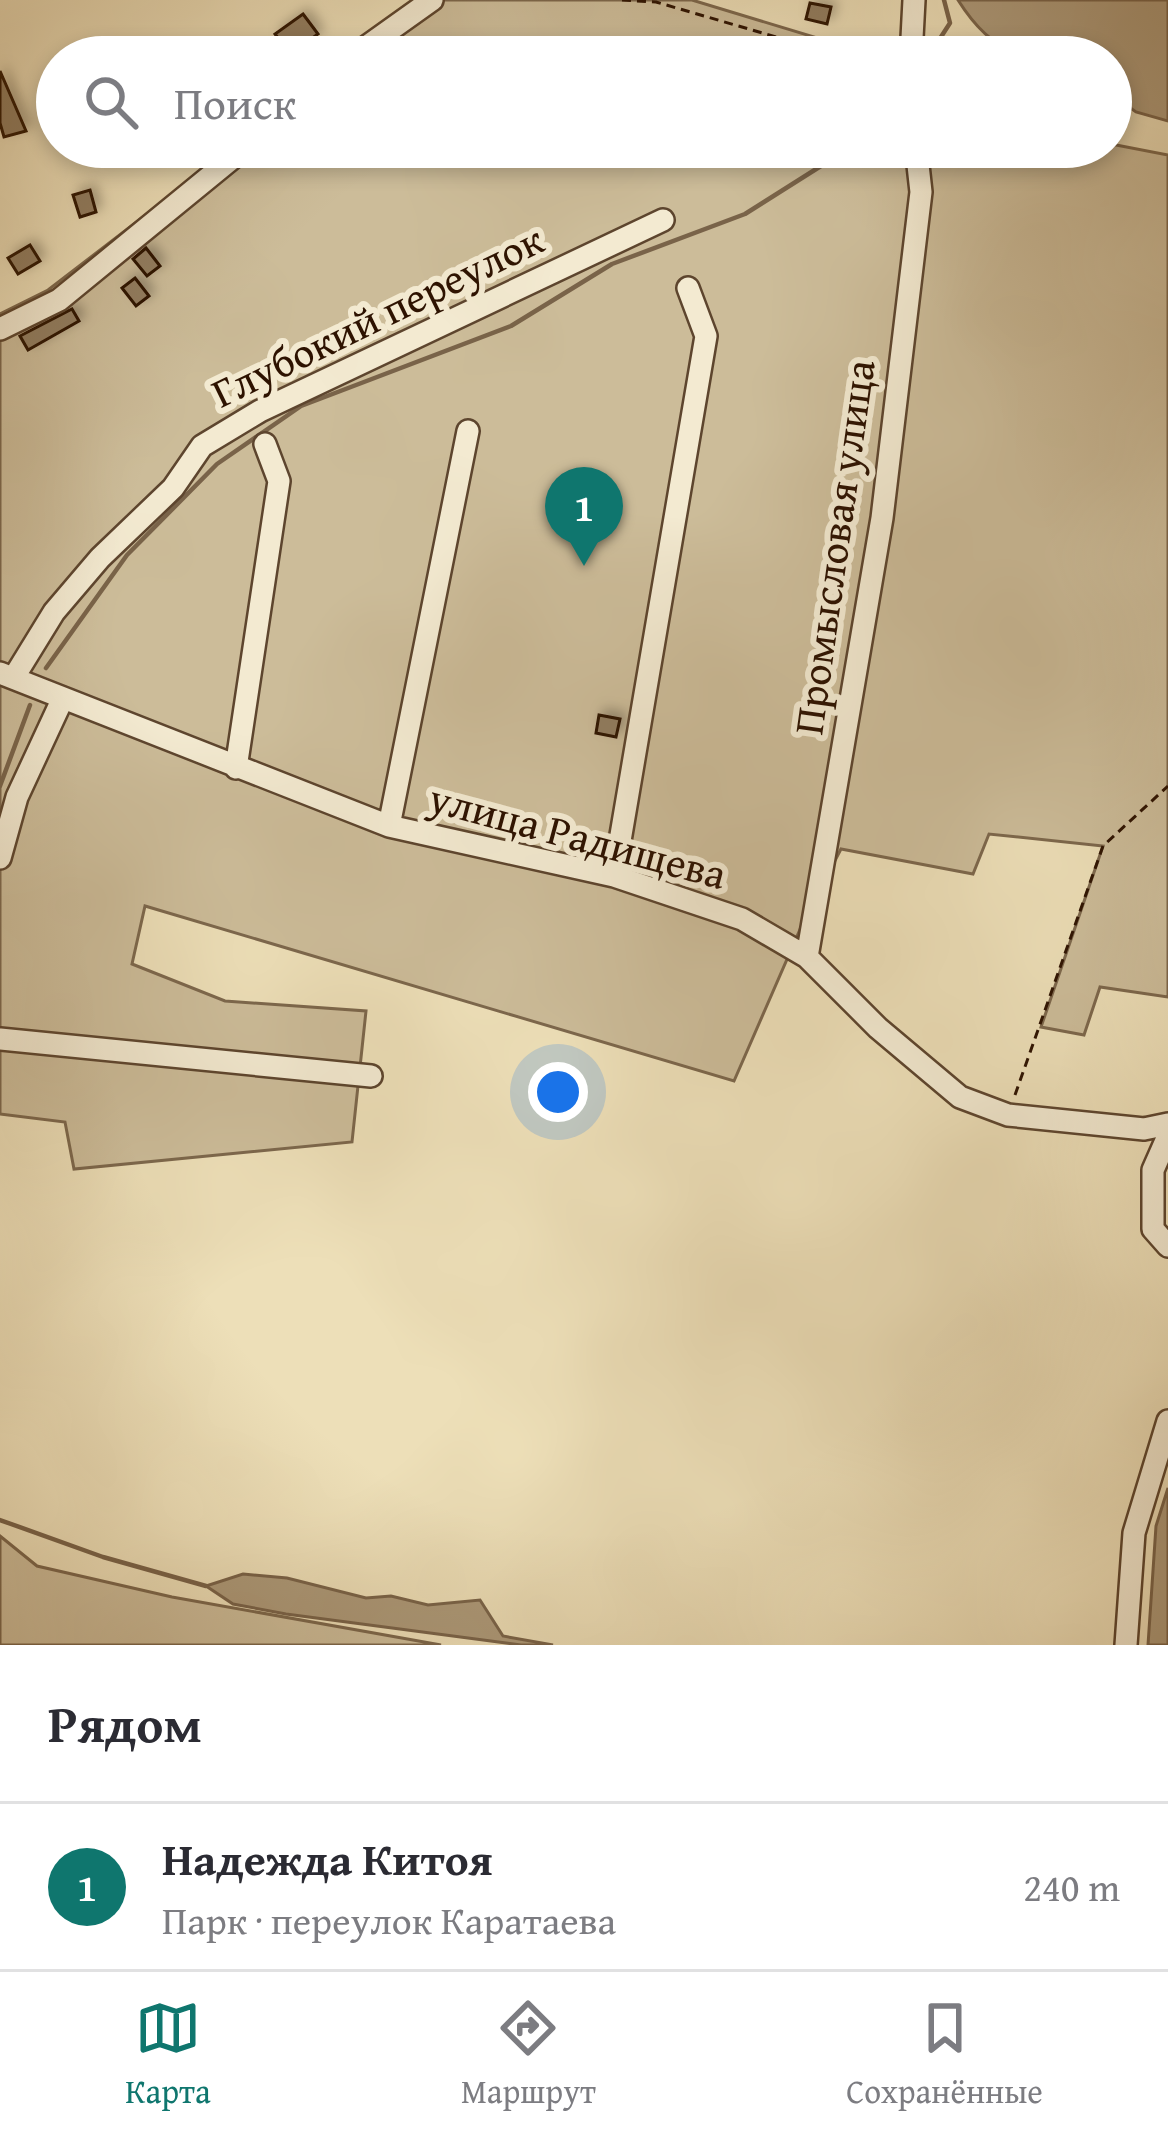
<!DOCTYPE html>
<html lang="ru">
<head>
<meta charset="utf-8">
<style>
	:root { --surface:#fff; --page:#f2f2f3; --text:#2b2b33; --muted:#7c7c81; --line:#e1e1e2; --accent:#0f766e }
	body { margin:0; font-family:"Gentium Book Plus",serif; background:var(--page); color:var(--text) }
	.you { position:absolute; left:558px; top:1092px; width:42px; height:42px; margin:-30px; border:9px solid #fff; border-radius:50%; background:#1a73e8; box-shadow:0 0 0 18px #1a73e833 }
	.badge { display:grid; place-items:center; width:78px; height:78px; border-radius:50%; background:var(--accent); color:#fff; font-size:39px; font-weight:700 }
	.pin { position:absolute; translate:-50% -99px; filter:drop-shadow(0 3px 6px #0008) }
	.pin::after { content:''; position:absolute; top:63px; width:42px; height:36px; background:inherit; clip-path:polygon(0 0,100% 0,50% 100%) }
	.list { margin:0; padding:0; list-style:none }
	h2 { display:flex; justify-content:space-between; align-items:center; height:156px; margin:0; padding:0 48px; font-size:51px }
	h2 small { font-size:39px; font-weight:400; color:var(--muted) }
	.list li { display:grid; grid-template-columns:78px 1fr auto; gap:36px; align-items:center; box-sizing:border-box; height:168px; padding:0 48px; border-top:3px solid var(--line) }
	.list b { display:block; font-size:45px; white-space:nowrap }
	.list p { margin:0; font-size:39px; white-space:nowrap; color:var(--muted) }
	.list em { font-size:39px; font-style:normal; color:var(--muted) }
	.icon { flex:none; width:66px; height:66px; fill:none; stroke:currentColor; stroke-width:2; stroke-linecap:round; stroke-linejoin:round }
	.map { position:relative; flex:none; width:1168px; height:1645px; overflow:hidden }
	.search { position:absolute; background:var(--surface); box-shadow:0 6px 18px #0003; left:36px; right:36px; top:36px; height:132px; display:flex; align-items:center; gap:30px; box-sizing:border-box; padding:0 42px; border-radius:66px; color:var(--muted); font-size:45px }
	.sheet { height:324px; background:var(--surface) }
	nav { display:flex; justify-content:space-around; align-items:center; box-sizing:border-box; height:168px; border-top:3px solid var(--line); background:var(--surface); font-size:33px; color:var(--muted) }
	nav a { display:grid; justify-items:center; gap:6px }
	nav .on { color:var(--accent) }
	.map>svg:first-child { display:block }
</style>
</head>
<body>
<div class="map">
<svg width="1168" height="1645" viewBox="0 0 1168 1645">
	<defs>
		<filter id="shadow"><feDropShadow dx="5.5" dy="-5.5" stdDeviation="6" flood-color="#0004"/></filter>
	</defs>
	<rect width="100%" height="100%" fill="#eddfb8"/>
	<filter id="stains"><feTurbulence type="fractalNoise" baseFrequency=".00167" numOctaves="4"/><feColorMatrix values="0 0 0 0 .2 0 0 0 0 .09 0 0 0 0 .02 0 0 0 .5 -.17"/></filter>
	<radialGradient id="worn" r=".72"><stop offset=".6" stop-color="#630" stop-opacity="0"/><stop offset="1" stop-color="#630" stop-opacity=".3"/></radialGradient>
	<path fill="#ccbc99" stroke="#7c674c" stroke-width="3" d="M426,0H692L880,57H351Z
		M1111,144L1168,155V997L1100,987L1084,1035L1041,1027L1103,846L989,834L973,874L841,849L805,918L734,1081L145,906L132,964L225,1001L366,1011L352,1142L74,1169L65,1122L0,1114V864L19,820L0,818V314L48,290L234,147H1111Z
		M0,1536L37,1566L172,1597L441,1645H0Z"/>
	<path fill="#ac9979" stroke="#796349" stroke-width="3" d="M958,0H1168V121L1136,112L1111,94V57C1038,57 1002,70 958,0Z
		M1168,1488V1645H1148L1156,1526Z
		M243,1574L287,1578L366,1598L391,1596L428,1605L480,1600L503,1636L553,1645H521L286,1614L233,1604L206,1586Z"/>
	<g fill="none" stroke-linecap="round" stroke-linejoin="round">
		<path stroke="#796349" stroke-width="4.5" d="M928,57L950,23L944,0
			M46,668L127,555L217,464L301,406L511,326L612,264L745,214L851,147
			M0,786L30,705
			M0,1520L103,1557L206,1586"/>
	</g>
	<path fill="#917d60" stroke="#2d1200" stroke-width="3" filter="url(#shadow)" d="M810,3L831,7L827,24L806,19Z
		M303,14L318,34L290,54L275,34Z
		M0,71L26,131L4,137L0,123Z
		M90,190L96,212L80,217L73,195Z
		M30,245L40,261L18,274L8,258Z
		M146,248L160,266L147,276L133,259Z
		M135,278L149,296L136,306L122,288Z
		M72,309L79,321L28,350L20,336Z
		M599,715L620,719L616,737L596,733Z"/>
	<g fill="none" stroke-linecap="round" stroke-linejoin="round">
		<g stroke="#5d452e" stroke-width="26">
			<path id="minor" d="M352,57L432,0
				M911,57L914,0
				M0,329L59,300L246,147
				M0,673L389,826L614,876L742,919L807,957L878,1028L960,1097L1008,1115L1144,1129L1168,1124
				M14,677L54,612L100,558L173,488L202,446L260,411L663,220
				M236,768L279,481L265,444
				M389,826L468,431
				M0,858L17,797L63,698
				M614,876L706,336L688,288
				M807,957L882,518L921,192L916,147
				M0,1039L371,1076
				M1168,1136L1153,1170V1229L1168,1246
				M1126,1645L1134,1533L1168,1421"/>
		</g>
		<path stroke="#2d1200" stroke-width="3" stroke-dasharray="9 6" stroke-linecap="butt" d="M622,0L656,2L845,57
			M1015,1095L1103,846L1168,786"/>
		<use href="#minor" stroke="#f3ead1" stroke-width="21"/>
	</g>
	<g text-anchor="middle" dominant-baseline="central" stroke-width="12" stroke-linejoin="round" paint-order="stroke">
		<g font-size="42" fill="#2d1200" stroke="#f3ead1">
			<text transform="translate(377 315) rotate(-26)">Глубокий переулок</text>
			<text transform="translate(833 547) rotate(-82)">Промысловая улица</text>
			<text transform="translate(578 835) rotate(15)">улица Радищева</text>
		</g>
	</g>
	<rect width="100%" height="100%" filter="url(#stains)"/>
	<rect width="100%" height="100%" fill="url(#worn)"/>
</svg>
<div class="you"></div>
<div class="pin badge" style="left:584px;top:566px">1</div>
<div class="search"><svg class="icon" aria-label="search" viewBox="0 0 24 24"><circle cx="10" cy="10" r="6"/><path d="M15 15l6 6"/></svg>Поиск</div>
</div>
<section class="sheet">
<h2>Рядом<small></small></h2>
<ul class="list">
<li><span class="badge">1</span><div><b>Надежда Китоя</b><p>Парк · переулок Каратаева</p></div><em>240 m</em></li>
</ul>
</section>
<nav>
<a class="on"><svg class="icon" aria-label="map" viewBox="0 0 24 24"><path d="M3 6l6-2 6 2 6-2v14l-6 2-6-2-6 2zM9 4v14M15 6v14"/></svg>Карта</a>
<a><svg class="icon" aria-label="directions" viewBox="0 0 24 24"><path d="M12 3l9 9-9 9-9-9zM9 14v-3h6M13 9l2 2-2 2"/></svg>Маршрут</a>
<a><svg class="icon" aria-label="saved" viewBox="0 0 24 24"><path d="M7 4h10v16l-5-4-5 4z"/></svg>Сохранённые</a>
</nav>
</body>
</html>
